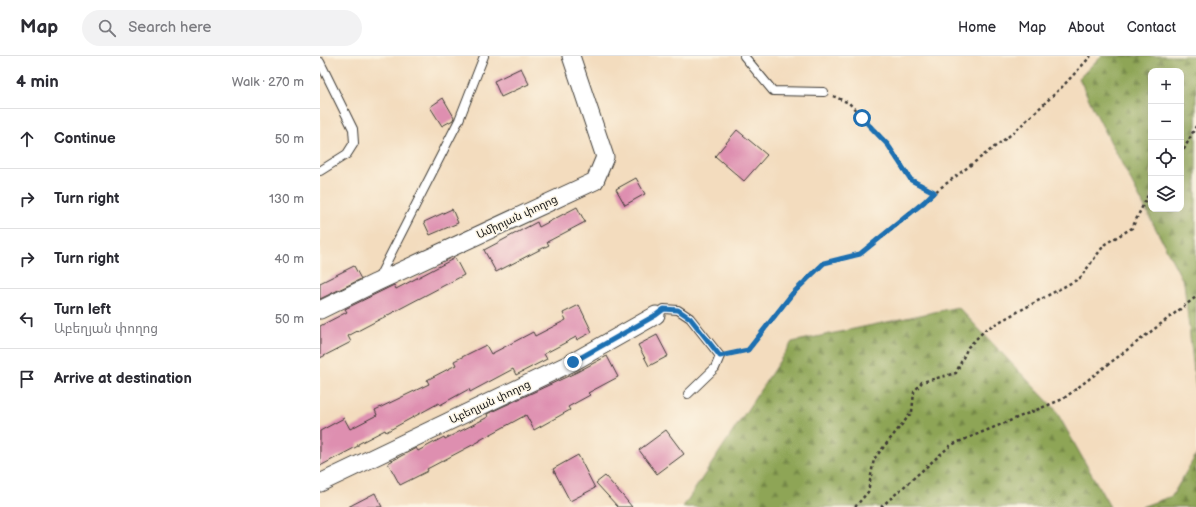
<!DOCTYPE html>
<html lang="en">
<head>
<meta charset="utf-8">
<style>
	:root { --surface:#fff; --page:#f2f2f3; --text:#2b2b33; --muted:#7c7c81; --line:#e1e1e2 }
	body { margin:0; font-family:"Balsamiq Sans","Noto Sans Armenian",sans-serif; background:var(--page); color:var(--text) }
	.controls { position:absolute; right:12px; top:12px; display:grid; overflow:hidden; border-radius:8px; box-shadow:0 4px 16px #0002 }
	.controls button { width:36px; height:36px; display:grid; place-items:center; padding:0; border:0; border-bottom:1px solid var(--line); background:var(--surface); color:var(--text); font:20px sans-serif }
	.stop { position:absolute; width:12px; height:12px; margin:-9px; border:3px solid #1f6fb2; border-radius:50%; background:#fff }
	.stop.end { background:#1f6fb2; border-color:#fff; box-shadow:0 1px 4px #0008 }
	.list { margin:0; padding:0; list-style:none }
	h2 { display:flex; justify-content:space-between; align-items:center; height:52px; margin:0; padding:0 16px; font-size:17px }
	h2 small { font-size:13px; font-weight:400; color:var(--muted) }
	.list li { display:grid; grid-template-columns:26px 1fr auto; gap:12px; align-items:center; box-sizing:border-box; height:60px; padding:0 16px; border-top:1px solid var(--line) }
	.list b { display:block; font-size:15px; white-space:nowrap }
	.list p { margin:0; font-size:13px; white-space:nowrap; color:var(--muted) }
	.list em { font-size:13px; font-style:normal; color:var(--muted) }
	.icon { flex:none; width:22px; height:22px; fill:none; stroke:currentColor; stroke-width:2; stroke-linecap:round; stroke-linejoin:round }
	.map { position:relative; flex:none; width:876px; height:451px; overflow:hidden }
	header { display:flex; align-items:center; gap:24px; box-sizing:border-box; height:56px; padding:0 20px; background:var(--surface); border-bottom:1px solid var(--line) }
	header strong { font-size:19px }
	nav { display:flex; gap:22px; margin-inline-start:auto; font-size:14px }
	.search { width:280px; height:36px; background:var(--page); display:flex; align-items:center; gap:10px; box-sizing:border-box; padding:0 14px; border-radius:22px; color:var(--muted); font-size:15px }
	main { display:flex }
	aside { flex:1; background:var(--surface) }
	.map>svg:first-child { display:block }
</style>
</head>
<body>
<header>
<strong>Map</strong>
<div class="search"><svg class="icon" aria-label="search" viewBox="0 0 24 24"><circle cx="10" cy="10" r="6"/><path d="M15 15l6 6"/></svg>Search here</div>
<nav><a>Home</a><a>Map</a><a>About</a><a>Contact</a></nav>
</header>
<main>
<aside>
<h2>4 min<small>Walk · 270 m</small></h2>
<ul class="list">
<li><svg class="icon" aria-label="ahead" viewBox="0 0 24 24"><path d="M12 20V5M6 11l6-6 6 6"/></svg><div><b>Continue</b></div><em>50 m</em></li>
<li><svg class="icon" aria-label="right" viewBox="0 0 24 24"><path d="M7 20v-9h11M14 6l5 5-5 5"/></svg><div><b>Turn right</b></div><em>130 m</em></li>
<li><svg class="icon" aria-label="right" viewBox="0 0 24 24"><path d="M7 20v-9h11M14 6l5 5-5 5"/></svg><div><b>Turn right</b></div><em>40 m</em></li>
<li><svg class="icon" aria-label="left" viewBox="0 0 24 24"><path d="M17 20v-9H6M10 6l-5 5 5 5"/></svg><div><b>Turn left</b><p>Աբեղյան փողոց</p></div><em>50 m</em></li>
<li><svg class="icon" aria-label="arrive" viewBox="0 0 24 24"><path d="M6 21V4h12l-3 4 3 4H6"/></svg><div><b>Arrive at destination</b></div></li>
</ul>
</aside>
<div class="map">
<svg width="876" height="451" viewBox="0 0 876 451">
	<defs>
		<pattern id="forest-firs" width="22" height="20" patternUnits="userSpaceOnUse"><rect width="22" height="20" fill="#8ea556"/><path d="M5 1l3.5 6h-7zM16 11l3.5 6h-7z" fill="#738646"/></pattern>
	</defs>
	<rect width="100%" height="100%" fill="#fcf5e5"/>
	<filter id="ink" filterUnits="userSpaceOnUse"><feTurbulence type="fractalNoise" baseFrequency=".025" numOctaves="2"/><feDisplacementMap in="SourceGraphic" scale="8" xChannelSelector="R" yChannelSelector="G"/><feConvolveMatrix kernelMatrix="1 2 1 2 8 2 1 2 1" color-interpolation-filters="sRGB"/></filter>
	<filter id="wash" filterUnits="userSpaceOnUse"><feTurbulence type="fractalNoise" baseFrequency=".012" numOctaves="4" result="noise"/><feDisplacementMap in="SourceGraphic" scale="16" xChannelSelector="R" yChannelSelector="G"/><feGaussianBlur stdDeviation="0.9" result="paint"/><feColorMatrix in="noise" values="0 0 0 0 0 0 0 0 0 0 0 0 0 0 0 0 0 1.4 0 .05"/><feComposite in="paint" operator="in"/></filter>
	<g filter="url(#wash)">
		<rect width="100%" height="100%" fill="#f3dcbe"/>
		<path fill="url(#forest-firs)" stroke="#556039" fill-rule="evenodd" d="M781,0H876V350V334L864,227L774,54L759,22ZM831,15H861V153H831Z
			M638,251L735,353L790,451H363L472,286Z
			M876,399V451H821L852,440Z"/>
		<g id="blocks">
			<path fill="#de8fb0" d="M201,12L209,28L181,41L174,25Z
				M123,42L134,61L133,64L122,70L110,51Z
				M417,74L447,99L424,125L395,100Z
				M316,122L325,138L305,149L296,133Z
				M257,151L265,166L227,186L229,189L176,216L164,194L217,166L219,171Z
				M132,153L138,167L110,179L104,166Z
				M135,202L144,219L28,280L31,286L0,302V270L27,256L25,253L74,229L76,233Z
				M34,210L41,223L0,243V227Z
				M259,249L272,276L257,284L256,281L224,298L227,303L196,319L193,313L150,336L149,333L120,349L119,347L66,376L65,374L38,388V390L0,410V375L24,362L30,373L57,359L55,354L109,328L107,324L136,309L134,305L166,289L171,298L213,276L215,280L246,264L243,257Z
				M337,279L348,300L329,310L318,289Z
				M287,300L298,321L268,337L270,339L248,351L250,354L214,374L206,359L160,384V385L107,413L108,415L80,429L68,407L96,392L98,395L124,381L125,383L168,361L167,358L171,356L257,316Z
				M346,374L364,398L337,418L319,394Z
				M258,399L275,432L250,445L233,413Z
				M285,420L303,440L312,451H298L276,427Z
				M55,437L62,451H28Z"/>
		</g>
	</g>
	<g filter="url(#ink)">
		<use href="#blocks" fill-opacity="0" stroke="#3c3934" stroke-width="1"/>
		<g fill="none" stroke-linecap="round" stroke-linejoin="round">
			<g stroke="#3c3934" stroke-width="10">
				<path id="lane" d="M424,0L453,35L504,36
					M0,6L33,73L34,87L27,98L0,115
					M58,223L139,64L164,0
					M336,259L344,253L358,254L370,262L400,300L395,312L368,338"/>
			</g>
			<g stroke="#3c3934" stroke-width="19">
				<path id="street" d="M0,254L55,227L275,125L285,101L251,0
					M0,427L253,306L336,259"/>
			</g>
			<path stroke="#3c3934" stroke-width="2.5" stroke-dasharray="3 3" stroke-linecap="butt" d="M513,40L529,47L568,89L591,124L615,136
				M861,99L876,70
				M410,298L428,294L472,238L504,207L540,198L604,146L615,136L693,77L742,31L771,0
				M535,451L548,436L554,403L592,356L594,336L602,326L636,317L648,291L666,273L760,222L785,188L812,172L827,141L831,136
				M561,451L631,389L743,343L876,241"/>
			<use href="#lane" stroke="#fff" stroke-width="8"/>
			<use href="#street" stroke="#fff" stroke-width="17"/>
		</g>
	</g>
	<g fill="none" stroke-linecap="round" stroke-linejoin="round" filter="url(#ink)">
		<path stroke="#1f6fb2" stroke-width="5" d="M253,306L336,259L344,253L358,254L370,262L400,300L428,294L472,238L504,207L540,198L604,146L614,136L591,124L568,89L542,62"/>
	</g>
	<g text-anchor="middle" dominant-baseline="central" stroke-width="3" stroke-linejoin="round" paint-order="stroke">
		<g font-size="11" fill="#1c1c1c" stroke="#fcf5e5">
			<text transform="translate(197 161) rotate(-25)">Ամիրյան փողոց</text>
			<text transform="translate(170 346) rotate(-25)">Աբեղյան փողոց</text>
		</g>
	</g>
</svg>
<div class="controls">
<button>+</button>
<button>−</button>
<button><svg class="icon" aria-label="locate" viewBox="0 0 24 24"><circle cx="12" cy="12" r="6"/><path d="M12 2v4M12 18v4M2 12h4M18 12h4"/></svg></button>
<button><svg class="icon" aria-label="layers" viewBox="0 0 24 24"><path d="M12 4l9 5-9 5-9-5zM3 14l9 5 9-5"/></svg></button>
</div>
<div class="stop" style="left:542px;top:62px"></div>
<div class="stop end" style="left:253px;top:306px"></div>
</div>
</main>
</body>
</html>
